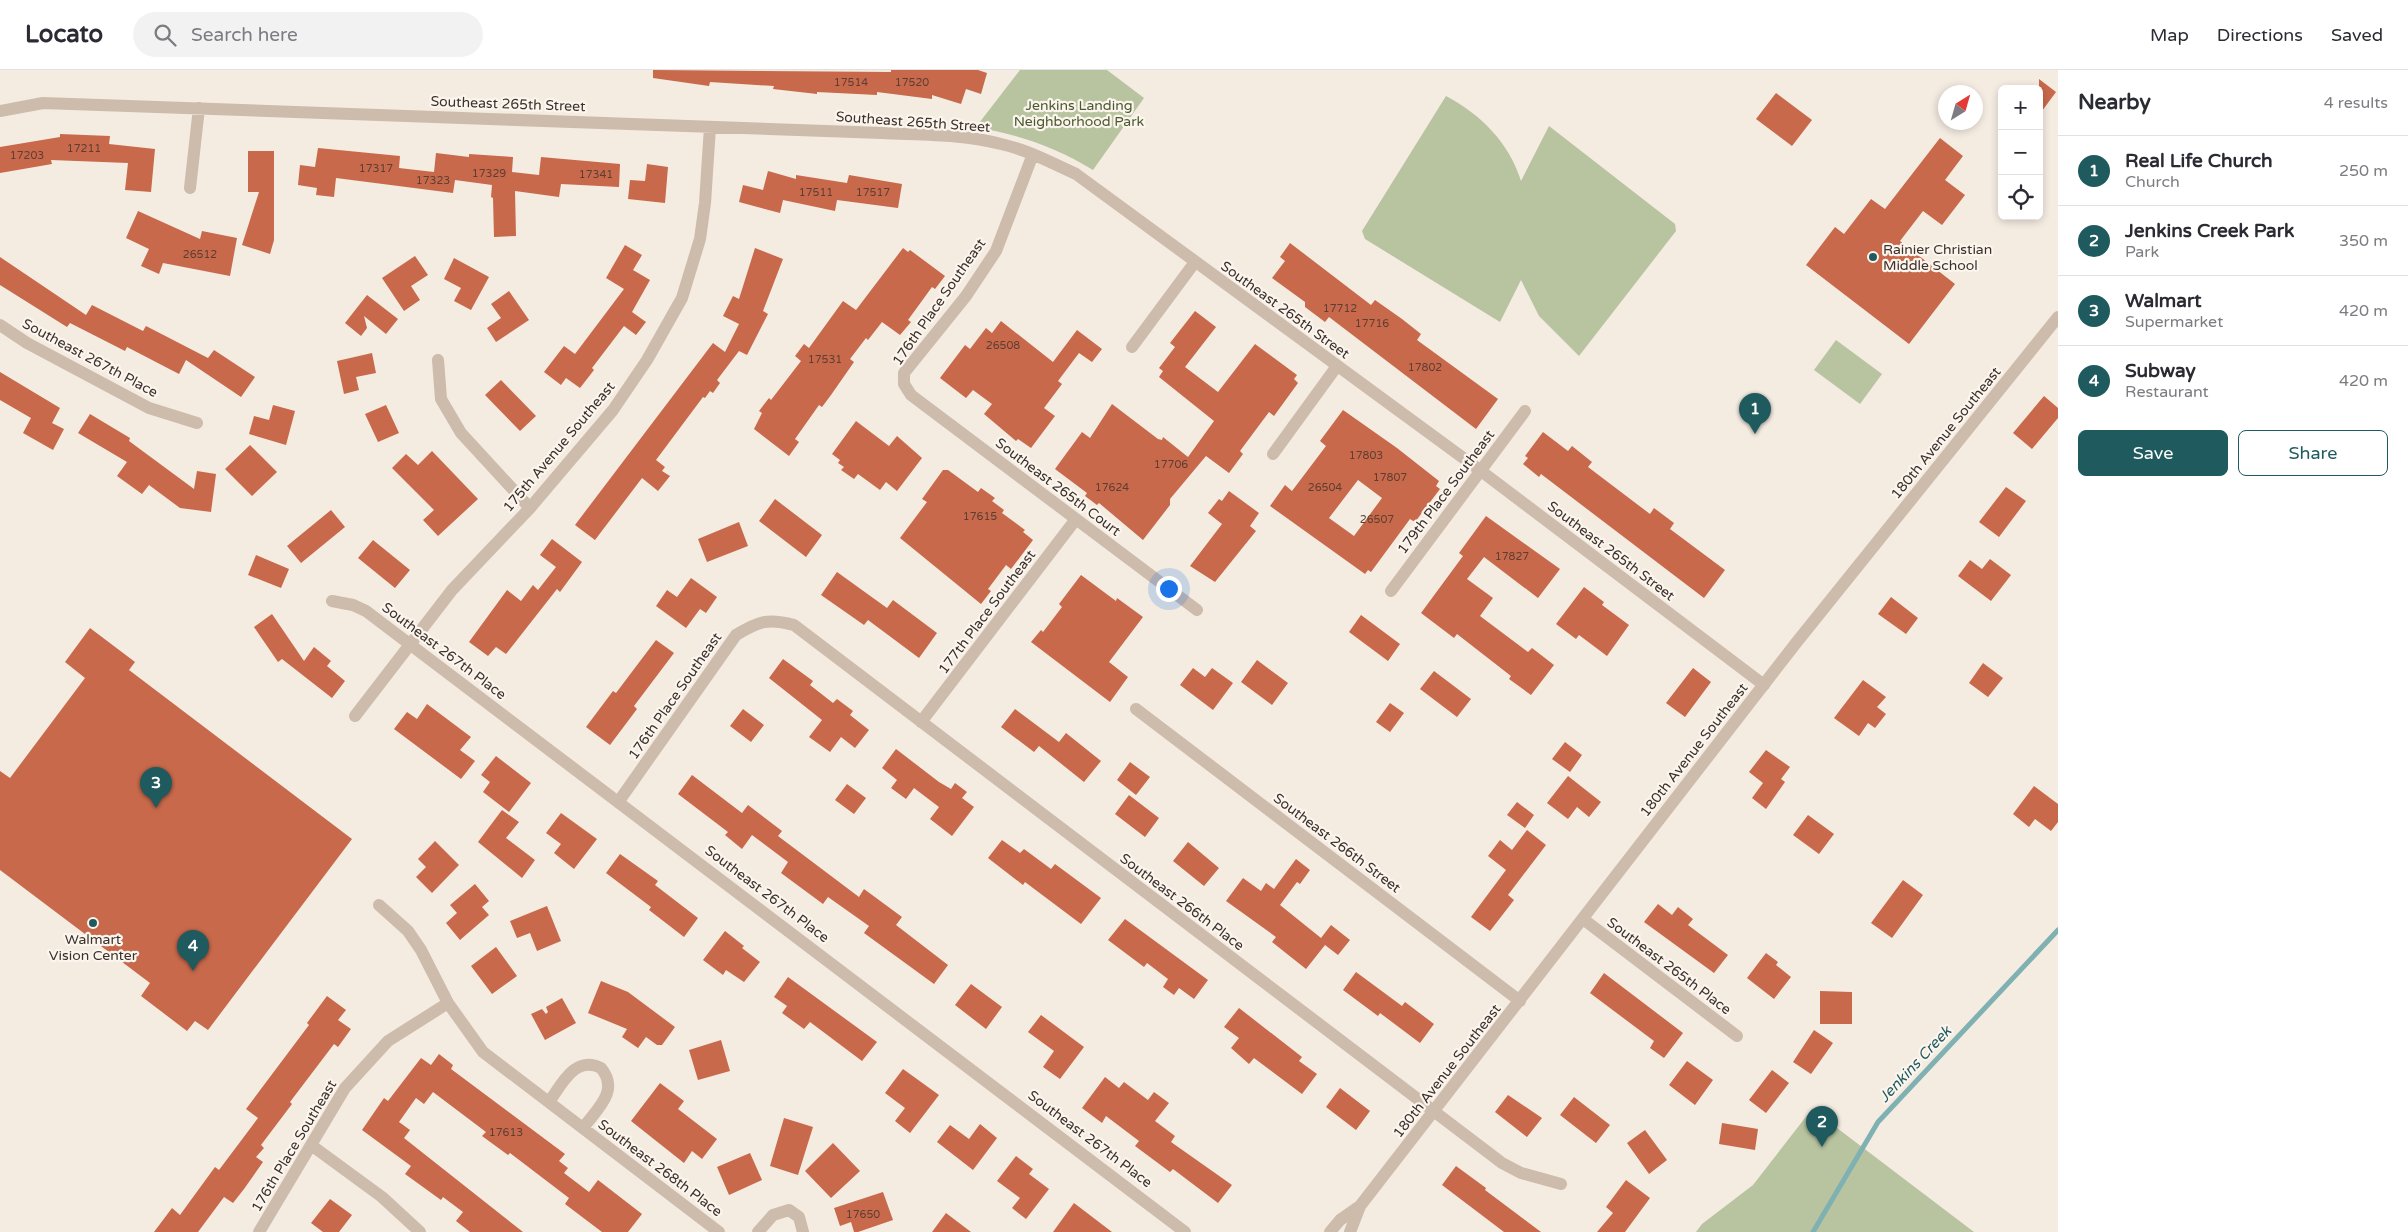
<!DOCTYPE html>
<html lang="en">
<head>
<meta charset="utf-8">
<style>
	:root { --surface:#fff; --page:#f2f2f3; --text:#2b2b33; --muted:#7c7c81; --line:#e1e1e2; --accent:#1f5a5e }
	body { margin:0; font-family:"Varela Round",sans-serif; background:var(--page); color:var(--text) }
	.controls { position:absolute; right:15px; top:15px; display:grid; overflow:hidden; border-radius:8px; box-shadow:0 2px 8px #0003 }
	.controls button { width:45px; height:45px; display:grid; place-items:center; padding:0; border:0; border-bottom:1px solid var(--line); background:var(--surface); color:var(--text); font:25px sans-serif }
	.compass { position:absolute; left:1938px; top:15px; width:45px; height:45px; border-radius:50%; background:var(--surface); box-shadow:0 2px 8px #0003; rotate:37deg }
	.you { position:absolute; left:1168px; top:518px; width:18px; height:18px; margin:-12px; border:4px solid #fff; border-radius:50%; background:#1a73e8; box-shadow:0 0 0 8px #1a73e833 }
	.badge { display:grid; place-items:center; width:32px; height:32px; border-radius:50%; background:var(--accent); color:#fff; font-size:16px; font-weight:700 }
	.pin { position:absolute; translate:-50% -41px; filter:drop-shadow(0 1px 2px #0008) }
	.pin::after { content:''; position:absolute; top:26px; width:18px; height:15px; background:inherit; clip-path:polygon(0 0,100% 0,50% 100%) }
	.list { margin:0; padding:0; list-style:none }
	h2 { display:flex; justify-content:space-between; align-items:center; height:65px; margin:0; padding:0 20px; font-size:21px }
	h2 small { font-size:16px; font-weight:400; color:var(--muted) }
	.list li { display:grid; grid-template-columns:32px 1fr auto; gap:15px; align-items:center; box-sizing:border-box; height:70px; padding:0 20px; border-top:1px solid var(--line) }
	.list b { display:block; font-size:19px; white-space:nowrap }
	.list p { margin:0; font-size:16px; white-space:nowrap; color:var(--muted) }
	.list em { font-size:16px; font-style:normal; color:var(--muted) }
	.actions { display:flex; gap:10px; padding:15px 20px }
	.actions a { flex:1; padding:11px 0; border:1px solid var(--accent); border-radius:8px; text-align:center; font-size:18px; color:var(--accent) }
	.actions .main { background:var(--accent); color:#fff }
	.icon { flex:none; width:28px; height:28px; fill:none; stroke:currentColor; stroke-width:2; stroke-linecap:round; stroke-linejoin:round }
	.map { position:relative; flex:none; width:2058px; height:1162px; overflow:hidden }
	header { display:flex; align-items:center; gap:30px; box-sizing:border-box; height:70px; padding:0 25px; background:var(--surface); border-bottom:1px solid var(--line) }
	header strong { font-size:24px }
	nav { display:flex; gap:28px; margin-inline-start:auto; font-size:18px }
	.search { width:350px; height:45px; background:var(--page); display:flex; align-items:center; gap:12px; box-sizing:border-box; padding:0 18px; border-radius:28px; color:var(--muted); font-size:19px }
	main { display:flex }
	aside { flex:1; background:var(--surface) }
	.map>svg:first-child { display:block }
</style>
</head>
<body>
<header>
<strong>Locato</strong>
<div class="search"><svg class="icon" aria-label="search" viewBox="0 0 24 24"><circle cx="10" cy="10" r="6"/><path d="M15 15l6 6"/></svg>Search here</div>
<nav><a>Map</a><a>Directions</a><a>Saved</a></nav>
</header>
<main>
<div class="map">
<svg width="2058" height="1162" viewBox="0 0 2058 1162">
	<rect width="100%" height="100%" fill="#f4ebe1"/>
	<path fill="#b8c4a0" d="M1020,0H1107L1144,28L1093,100C1056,77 1019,65 976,57Z
		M1446,26C1480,44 1509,72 1521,111L1549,56L1675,154L1676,161L1579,286L1539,246L1521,210L1500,252L1365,169L1362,161Z
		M1836,270L1882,304L1860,334L1814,300Z
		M1812,1039L1974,1162H1696L1702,1154L1753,1115Z"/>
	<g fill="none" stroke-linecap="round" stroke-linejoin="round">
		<path stroke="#7fb0b2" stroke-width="5" d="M1813,1162L1878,1052L2058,860"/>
	</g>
	<path fill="#c8694b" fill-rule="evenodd" d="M653,0L891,2V0H978L987,3L981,24L966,19L961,34L932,25V29L877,22V25L817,22V24L773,19L774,16L710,12L709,16L653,8Z
		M2039,9L2056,22L2039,45Z
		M1776,23L1812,50L1792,76L1756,49Z
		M60,64L110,66L109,74L155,79L151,122L125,120L128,93L51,90L52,94L0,103V77L60,67Z
		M1940,68L1963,86L1945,110L1965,125L1942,155L1923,141L1900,171L1955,214L1909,274L1806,195L1835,157L1844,164L1871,129L1885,139Z
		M318,78L400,86L399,98L434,102L436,83L469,87V84L513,87L512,102L539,105L541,87L620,94L619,117L561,114L559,127L515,121L516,166L494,167L493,128L491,127L492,115L455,110L453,123L336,108L334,127L316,125L317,118L298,115L300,95L315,97Z
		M248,81H274V170L270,184L242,175L259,122H248Z
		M647,94L668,97L665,133L628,129L630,110L645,111Z
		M768,101L796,109V105L847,113L849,105L902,114L898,138L837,130L835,141L783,130L780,143L739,132L743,115L763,120Z
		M138,141L200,169L202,161L237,168L230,206L163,193L159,204L141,196L149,179L126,168Z
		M1290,173L1371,235L1375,230L1402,249L1421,264L1417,270L1498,329L1476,359L1329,247L1325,252L1305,237V232L1272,208L1285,191L1280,187Z
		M625,175L642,185L633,200L650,210L632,242L646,252L636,265L624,256L592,298L594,300L580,318L566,308L561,315L544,302L564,276L575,284L624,219L606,208Z
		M755,178L783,189L763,241L768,244L747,285L739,281L717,310L720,313L713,323L710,321L705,328L703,327L656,390L665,397L662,401L670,406L658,421L642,408L595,470L575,455L713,273L725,282L739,254L723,246L733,226L739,229Z
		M903,178L908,182L910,180L945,206L935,219L932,217L908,250L911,252L900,265L882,252L868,270L866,268L850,289L854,292L831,325L822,337L819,335L795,369L799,372L789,386L754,359L762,343L759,341L769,328L771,330L801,291L795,286L804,274L809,278L843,231L856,240Z
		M415,186L428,205L411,216L420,230L404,241L382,208Z
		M0,187L86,245L92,235L143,261L146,256L208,288L214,280L255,307L241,327L186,290L179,304L127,277L125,281L70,253L67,257L0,215Z
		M454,188L489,207L471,240L454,231L461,218L444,209Z
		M509,221L529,250L496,272L487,258L501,248L491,234Z
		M367,225L398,249L386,264L364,246L367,258L361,266L345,253Z
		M1195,241L1216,257L1185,297L1218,322L1255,274L1297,305L1294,309L1298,313L1274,346L1269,342L1240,381L1243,384L1229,403L1206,386L1170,429V435L1143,470L1099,433L1097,435L1085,426L1087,423L1055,399L1082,362L1090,368L1112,334L1158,369L1162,370L1163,367L1188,387L1214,351L1159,307L1163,301L1159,298L1175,277L1170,273Z
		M1001,251L1053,292L1077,260L1102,279L1092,292L1079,283L1058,311L1062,314L1044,338L1055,346L1031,378L1018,369L1016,371L984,344L992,334L973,320L966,328L940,308L965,275L970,279L986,258L992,263Z
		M372,283L376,303L356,307L359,320L344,324L337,291Z
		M0,302L60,338L52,353L64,359L53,380L23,363L31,348L0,330Z
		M501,310L536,346L520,361L485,325Z
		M2044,326L2058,338V348L2032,379L2013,363Z
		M273,335L295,341L286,375L249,364L254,346L269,350Z
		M386,335L399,363L378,372L365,344Z
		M1343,340L1397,378L1439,411L1436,416L1440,419L1415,452L1410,449L1371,502L1368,500L1365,504L1270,436L1285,415L1292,421L1326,376L1320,371ZM1358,410L1382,428L1354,466L1329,448Z
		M90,344L130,368L129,371L194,419L197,401L216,404L211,442L180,438L149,415L142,424L117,406L127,392L78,363Z
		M856,351L889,376L897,366L922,388L897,421L886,412L880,420L858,404L854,409L841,400L844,397L838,393L840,390L832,384Z
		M1543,362L1568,381L1572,376L1592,392L1588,397L1650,444L1654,438L1674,453L1670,459L1725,500L1704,528L1541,404L1539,407L1523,394L1528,388L1525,386Z
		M250,375L277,402L252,426L225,399Z
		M432,381L478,429L438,466L423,450L434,440L392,398L406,384L418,395Z
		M943,400H948L978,422L981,418L995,428L992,431L1004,440L1002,443L1025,460L1023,462L1033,470L1011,499L1006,495L988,519L991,521L981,534L900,468L927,432L922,429Z
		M2006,417L2026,431L1999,467L1979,452Z
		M1229,421L1259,443L1250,456L1256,461L1215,512L1190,496L1222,454L1208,443L1219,429L1222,431Z
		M775,429L822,465L806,487L759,451Z
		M331,440L345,457L301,493L287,476Z
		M1486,446L1560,499L1538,528L1484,487L1467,509L1493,528L1480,546L1528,582L1532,578L1554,595L1531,625L1509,609L1511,606L1457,564L1454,568L1421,543L1463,486L1459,483Z
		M739,452L748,476L707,492L698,469Z
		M552,469L582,492L560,522L557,519L506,584L496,577L488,586L469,572L507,520L521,531L533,515L538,520L556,497L540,485Z
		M373,470L410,500L395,518L358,488Z
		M256,485L289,499L281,518L248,505Z
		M1990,489L2011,505L1991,531L1958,506L1970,490L1982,499Z
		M837,502L887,538L893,530L937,563L919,588L868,550L864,555L821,525Z
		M1081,505L1116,531L1117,528L1143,547L1109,592L1128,607L1110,632L1031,572L1041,560L1043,562L1062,537L1059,534Z
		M691,508L717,527L706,543L700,539L686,558L656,536L667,520L677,527Z
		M1584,517L1604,532L1602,535L1629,555L1607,586L1579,565L1576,569L1556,554Z
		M1891,527L1918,548L1906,564L1878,544Z
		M272,544L304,591L314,577L331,591L327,596L345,611L332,628L282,589L278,592L254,557Z
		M1361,545L1400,574L1388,591L1349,562Z
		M90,558L135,592L129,600L352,769L208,960L195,951L187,961L141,926L150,913L0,800V701L10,708L85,608L65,592Z
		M656,570L674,583L634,636L637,639L610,675L586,657L613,621L616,623Z
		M783,589L813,611L810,615L833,633L837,629L853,641L850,645L869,660L855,678L841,667L830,682L809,667L822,650L769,608Z
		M1257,590L1288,613L1272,635L1241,612Z
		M1983,593L2003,608L1988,627L1969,613Z
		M1193,598L1205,607L1212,598L1233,613L1213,640L1180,615Z
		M1693,598L1711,612L1685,647L1666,633Z
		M1434,601L1471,629L1457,647L1420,619Z
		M1863,610L1886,627L1877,637L1886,644L1875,658L1868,653L1859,666L1834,648Z
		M1390,633L1404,643L1390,662L1376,652Z
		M427,634L471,667L460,680L475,691L461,709L394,659L407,642L417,649Z
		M743,639L764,655L751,672L730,656Z
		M1015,639L1059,672L1066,663L1101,691L1084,712L1039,676L1034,682L1001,657Z
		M1565,672L1582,685L1570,702L1552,689Z
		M896,679L939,712L951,719L955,713L967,722L962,728L974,737L952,766L930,749L939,737L914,718L906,729L891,718L897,710L882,698Z
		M1766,680L1790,697L1781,709L1785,712L1766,739L1752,728L1763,713L1749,702Z
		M496,686L531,713L509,742L483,722L490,712L481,705Z
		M1130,692L1150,707L1136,725L1117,710Z
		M692,705L742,743L748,735L782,761L778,766L859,827L864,819L902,847L896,855L948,895L934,914L864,863L869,856L828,827L823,834L781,803L788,792L752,765L742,779L725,765L728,762L678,724Z
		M1568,706L1601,732L1589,747L1577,737L1568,749L1547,733Z
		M847,714L866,728L854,744L835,730Z
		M2034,716L2058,734V752L2051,761L2035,749L2029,757L2013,744Z
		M1129,725L1159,748L1145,767L1115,744Z
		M1517,732L1534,745L1525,758L1507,745Z
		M502,740L519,752L506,768L535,790L522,808L478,772Z
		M561,743L597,769L574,799L554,783L561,774L546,763Z
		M1808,745L1834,764L1819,784L1793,765Z
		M1527,760L1546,775L1508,825L1514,830L1490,861L1471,847L1506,800L1488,786L1500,770L1512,780Z
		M1002,770L1020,783L1024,779L1051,799L1055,794L1101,828L1081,854L1025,812L1023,815L988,788Z
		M435,771L459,795L432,823L416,807L426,797L418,789Z
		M1188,772L1219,798L1204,816L1173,791Z
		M620,784L658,811L655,815L698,848L684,867L649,840L651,837L606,803Z
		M1296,789L1310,800L1300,814L1297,812L1280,835L1321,868L1331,855L1350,870L1338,885L1325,875L1306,899L1272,872L1276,867L1226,831L1243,808L1261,821L1266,813L1274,819Z
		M1903,810L1923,825L1892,868L1871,853Z
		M475,814L489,831L482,837L489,845L460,870L446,853L457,843L450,835Z
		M1658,834L1672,845L1678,837L1693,849L1688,855L1728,885L1714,903L1644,852Z
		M547,836L561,871L537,881L530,863L517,868L510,851Z
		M1125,849L1208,910L1194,929L1179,918L1174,925L1163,917L1168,909L1147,893L1144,897L1108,870Z
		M725,861L744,876L742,878L760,892L744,912L726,900L723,905L703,890Z
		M496,877L517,906L492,924L471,896Z
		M1766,883L1778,892L1776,895L1791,907L1774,929L1747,908Z
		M1356,902L1402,936L1405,932L1434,954L1420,973L1380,943L1378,946L1343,920Z
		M1604,903L1683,963L1664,988L1650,978L1654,971L1590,923Z
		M788,907L877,972L862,991L810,952L804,959L782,943L787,936L774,927Z
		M601,911L628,922L675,957L662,975H657L646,967L638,978L622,967L627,959L588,943Z
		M971,914L1002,937L986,959L955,935Z
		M1820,921L1852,922V954H1820Z
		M327,926L346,940L338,950L351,959L338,977L334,974L290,1032L292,1034L261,1075L264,1078L256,1087L263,1092L244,1119L233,1133L224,1127L198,1162H154L172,1138L180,1145L215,1097L219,1100L258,1048L246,1039L309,955L307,953Z
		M562,928L576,953L545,970L531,944L542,939L546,944L548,942L546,937Z
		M1239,938L1302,987L1299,991L1317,1004L1302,1024L1254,988L1249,994L1231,978L1239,968L1224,957Z
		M1041,945L1084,977L1060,1009L1043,997L1054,981L1028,962Z
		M1814,960L1833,973L1811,1004L1793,992Z
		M721,970L730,1001L698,1010L689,980Z
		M439,984L453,995L451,999L565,1084L559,1091L568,1098L564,1103L589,1122L598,1110L642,1144L628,1162H602L565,1134L569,1128L510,1083L508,1085L482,1066L486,1062L433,1022L424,1034L416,1028L399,1052L410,1060L404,1068L523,1162H470L456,1151L463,1142L443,1127L441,1130L405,1104L411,1096L362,1060L384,1028L388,1031L421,988L431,995Z
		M1687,991L1713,1010L1695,1035L1669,1015Z
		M903,999L939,1025L910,1063L895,1051L905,1038L885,1023Z
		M1772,1000L1789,1013L1766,1043L1749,1030Z
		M1105,1007L1119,1018L1124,1012L1148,1030L1154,1022L1169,1033L1155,1051L1175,1066L1171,1072L1232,1115L1218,1133L1173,1099L1170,1102L1135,1076L1139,1071L1106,1046L1102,1053L1082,1038Z
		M660,1013L684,1031L678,1039L717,1069L702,1089L692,1081L684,1093L631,1051Z
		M1340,1018L1370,1041L1356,1060L1326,1037Z
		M1508,1025L1542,1048L1527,1067L1495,1042Z
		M1574,1027L1610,1055L1596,1073L1560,1045Z
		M784,1048L813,1057L798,1105L770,1096Z
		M1722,1053L1758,1059L1755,1080L1719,1074Z
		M980,1054L997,1068L973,1100L937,1072L950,1055L969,1069Z
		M1645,1060L1667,1090L1649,1104L1627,1073Z
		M833,1073L860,1101L831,1128L805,1101Z
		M750,1083L762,1110L729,1125L717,1097Z
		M1016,1086L1033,1099L1029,1104L1049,1119L1026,1149L1012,1138L1020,1128L997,1111Z
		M1456,1096L1486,1118L1485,1120L1541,1162H1504L1442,1115Z
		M1626,1110L1650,1128L1625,1162H1597L1613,1143L1606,1137Z
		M883,1122L893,1150L858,1162H854L851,1152L840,1156L834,1138Z
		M330,1129L352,1145L339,1162H323L311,1153Z
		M1074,1133L1112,1162H1053Z
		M946,1143L971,1162H932Z"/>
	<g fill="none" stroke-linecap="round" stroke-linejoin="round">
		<path stroke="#cdbbac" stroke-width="12" d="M0,41L43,33L882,63C921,65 963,64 1001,74C1028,80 1052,93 1076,104L1481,401L1764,615
			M1033,84L996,181L966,226L904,303V314L911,325L1197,540
			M190,118L199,38
			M0,255L27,273L149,338L197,353
			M1132,277L1195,192
			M438,290L441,329L461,363L530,438
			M1273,384L1337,296
			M1391,521L1525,341
			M332,531L353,535L366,541L1185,1162
			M1136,639L1520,931
			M355,646L452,520L530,438L613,340L647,290L682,228L700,169L705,133L710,57
			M921,652L1076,449
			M619,731L736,565C759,551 768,548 794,555L1502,1093L1521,1103L1561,1114
			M379,835L408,861L421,880L448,933L483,982L719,1162
			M1583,849L1737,966
			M549,1032C562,1014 575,985 601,998C620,1021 597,1039 583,1058
			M311,1075L382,1127L420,1162
			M259,1162L345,1018L388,971L448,933
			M758,1162L773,1145L789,1140L799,1147L803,1162"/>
		<path stroke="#cdbbac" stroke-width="12" d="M1330,1162L1340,1150L1360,1136L1796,573L2058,247
			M1350,1162L1360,1136"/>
	</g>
	<g fill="#1f5a5e" stroke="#fbf5ee" stroke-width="2">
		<circle cx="1873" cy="187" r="5"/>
		<circle cx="93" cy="853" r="5"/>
	</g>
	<g text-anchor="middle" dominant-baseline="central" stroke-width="4.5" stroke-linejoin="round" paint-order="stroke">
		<g font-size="11" fill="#5e3e33">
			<text x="851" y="12">17514</text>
			<text x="912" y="12">17520</text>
			<text x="84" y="78">17211</text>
			<text x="27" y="85">17203</text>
			<text x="376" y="98">17317</text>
			<text x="489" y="103">17329</text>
			<text x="596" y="104">17341</text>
			<text x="433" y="110">17323</text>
			<text x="816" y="122">17511</text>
			<text x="873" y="122">17517</text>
			<text x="200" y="184">26512</text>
			<text x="1340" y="238">17712</text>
			<text x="1372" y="253">17716</text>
			<text x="1003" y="275">26508</text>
			<text x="825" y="289">17531</text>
			<text x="1425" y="297">17802</text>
			<text x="1366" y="385">17803</text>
			<text x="1171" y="394">17706</text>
			<text x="1390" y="407">17807</text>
			<text x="1112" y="417">17624</text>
			<text x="1325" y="417">26504</text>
			<text x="980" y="446">17615</text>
			<text x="1377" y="449">26507</text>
			<text x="1512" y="486">17827</text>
			<text x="506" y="1062">17613</text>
			<text x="863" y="1144">17650</text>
		</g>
		<g font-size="14" fill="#3b302b" stroke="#fbf5ee">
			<text transform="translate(508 34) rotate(2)">Southeast 265th Street</text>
			<text transform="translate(913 52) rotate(4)">Southeast 265th Street</text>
			<text transform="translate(939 232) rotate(-55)">176th Place Southeast</text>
			<text transform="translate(1285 240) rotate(36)">Southeast 265th Street</text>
			<text transform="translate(90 288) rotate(28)">Southeast 267th Place</text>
			<text transform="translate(1946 363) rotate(-51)">180th Avenue Southeast</text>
			<text transform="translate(559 377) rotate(-50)">175th Avenue Southeast</text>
			<text transform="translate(1058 417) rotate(37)">Southeast 265th Court</text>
			<text transform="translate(1446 422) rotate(-53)">179th Place Southeast</text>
			<text transform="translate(1611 481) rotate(37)">Southeast 265th Street</text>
			<text transform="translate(987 542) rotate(-53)">177th Place Southeast</text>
			<text transform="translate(444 581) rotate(37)">Southeast 267th Place</text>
			<text transform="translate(675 626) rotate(-55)">176th Place Southeast</text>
			<text transform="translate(1694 680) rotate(-52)">180th Avenue Southeast</text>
			<text transform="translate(1337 773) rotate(37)">Southeast 266th Street</text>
			<text transform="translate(767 824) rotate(37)">Southeast 267th Place</text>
			<text transform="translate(1182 832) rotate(37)">Southeast 266th Place</text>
			<text transform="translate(1669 896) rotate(37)">Southeast 265th Place</text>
			<text transform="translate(1447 1001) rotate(-52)">180th Avenue Southeast</text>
			<text transform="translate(1090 1069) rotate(37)">Southeast 267th Place</text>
			<text transform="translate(294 1076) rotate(-59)">176th Place Southeast</text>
			<text transform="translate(660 1098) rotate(37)">Southeast 268th Place</text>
		</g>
		<g font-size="14" fill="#4a5a2e" stroke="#fbf5ee">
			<text x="1079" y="35">Jenkins Landing<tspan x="1079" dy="16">Neighborhood Park</tspan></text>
		</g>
		<g font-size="14" fill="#3b302b" stroke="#fbf5ee" text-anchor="start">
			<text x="1883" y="179">Rainier Christian<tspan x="1883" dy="16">Middle School</tspan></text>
			<text x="93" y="869" text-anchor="middle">Walmart<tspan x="93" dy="16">Vision Center</tspan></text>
		</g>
		<g font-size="15" font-style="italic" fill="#1f5a5e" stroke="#fbf5ee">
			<text transform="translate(1915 994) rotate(-47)">Jenkins Creek</text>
		</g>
	</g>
</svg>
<div class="controls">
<button>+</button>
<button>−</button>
<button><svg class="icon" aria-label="locate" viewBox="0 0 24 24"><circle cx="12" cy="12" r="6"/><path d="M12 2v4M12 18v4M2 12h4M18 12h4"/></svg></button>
</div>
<svg class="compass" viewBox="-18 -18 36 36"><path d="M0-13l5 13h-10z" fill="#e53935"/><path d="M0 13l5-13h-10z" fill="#7c7c81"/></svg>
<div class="you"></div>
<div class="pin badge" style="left:1755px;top:364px">1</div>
<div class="pin badge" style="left:1822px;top:1077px">2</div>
<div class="pin badge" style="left:156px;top:738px">3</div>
<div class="pin badge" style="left:193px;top:901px">4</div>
</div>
<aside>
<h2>Nearby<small>4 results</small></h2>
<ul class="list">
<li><span class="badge">1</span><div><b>Real Life Church</b><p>Church</p></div><em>250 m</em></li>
<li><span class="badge">2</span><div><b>Jenkins Creek Park</b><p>Park</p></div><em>350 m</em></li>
<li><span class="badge">3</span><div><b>Walmart</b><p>Supermarket</p></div><em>420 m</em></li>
<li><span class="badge">4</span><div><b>Subway</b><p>Restaurant</p></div><em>420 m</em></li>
</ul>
<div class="actions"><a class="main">Save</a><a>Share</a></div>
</aside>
</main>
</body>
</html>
